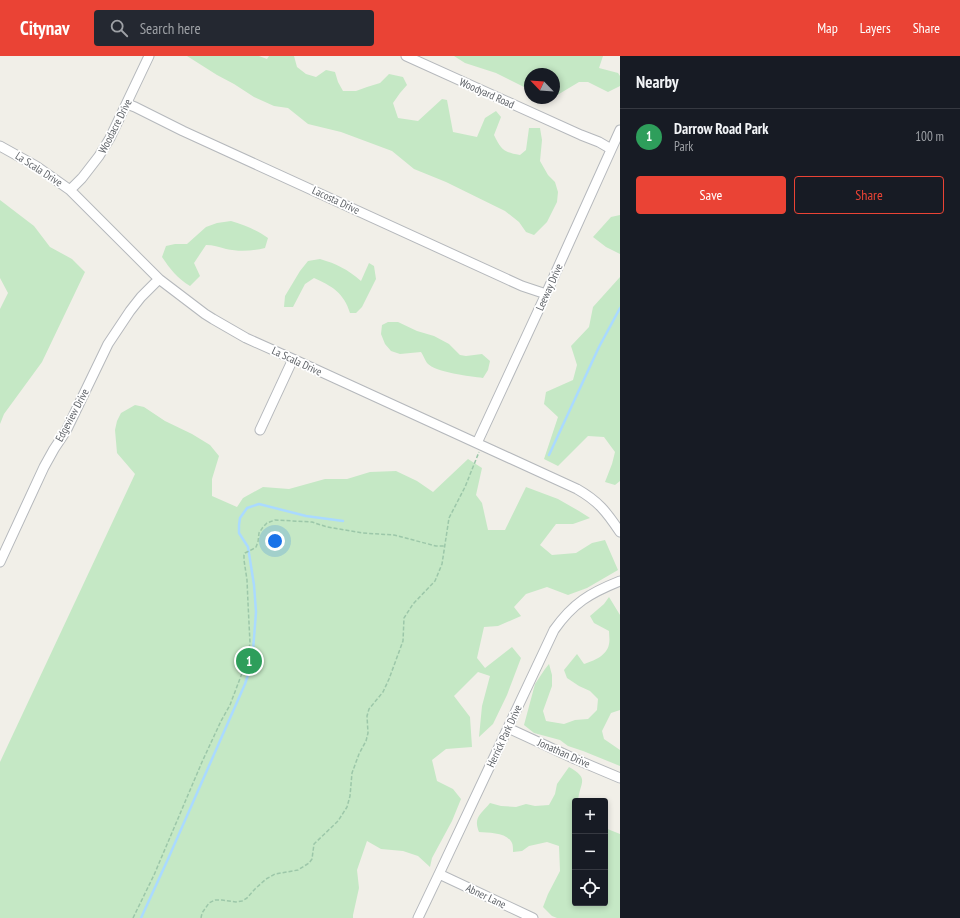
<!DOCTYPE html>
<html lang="en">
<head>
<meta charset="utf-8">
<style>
	:root { --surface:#171b24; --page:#242831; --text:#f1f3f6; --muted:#9ea1a6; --line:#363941; --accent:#ea4335 }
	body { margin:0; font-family:"PT Sans Narrow",sans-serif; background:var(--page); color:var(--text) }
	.controls { position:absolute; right:12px; bottom:12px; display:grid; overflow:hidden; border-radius:4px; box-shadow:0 2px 6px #0003 }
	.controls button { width:36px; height:36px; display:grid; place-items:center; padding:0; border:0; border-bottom:1px solid var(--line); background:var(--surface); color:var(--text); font:20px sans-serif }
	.compass { position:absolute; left:524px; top:12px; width:36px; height:36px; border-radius:50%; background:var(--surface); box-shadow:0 2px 6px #0003; rotate:295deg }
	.you { position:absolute; left:275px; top:485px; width:14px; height:14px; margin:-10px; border:3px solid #fff; border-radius:50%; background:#1a73e8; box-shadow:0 0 0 6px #1a73e833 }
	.badge { display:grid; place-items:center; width:26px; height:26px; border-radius:50%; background:var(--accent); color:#fff; font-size:13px; font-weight:700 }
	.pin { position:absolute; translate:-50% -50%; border:2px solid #fff; box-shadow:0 1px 4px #0006 }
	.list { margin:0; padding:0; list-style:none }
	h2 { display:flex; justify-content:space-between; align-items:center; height:52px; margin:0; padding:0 16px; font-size:17px }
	h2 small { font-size:13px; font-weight:400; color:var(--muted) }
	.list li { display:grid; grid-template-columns:26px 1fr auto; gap:12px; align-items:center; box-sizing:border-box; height:56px; padding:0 16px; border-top:1px solid var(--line) }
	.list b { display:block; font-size:15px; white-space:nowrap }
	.list p { margin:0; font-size:13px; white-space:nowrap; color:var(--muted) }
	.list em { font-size:13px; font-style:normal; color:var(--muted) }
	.actions { display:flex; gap:8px; padding:12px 16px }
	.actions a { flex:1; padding:9px 0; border:1px solid var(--accent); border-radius:4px; text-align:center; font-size:14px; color:var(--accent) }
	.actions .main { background:var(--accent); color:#fff }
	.icon { flex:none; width:22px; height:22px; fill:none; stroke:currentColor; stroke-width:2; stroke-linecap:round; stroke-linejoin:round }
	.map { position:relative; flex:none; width:620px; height:862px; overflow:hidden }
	header { display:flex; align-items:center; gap:24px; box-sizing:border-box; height:56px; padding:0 20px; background:var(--accent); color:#fff }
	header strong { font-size:19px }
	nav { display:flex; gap:22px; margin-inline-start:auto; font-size:14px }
	.search { width:280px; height:36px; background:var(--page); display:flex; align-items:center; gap:10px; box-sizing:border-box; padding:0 14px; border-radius:4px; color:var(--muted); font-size:15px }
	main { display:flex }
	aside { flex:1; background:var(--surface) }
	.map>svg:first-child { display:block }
</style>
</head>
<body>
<header>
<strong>Citynav</strong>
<div class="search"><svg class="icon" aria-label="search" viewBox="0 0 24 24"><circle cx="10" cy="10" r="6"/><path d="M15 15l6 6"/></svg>Search here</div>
<nav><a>Map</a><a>Layers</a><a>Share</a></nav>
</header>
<main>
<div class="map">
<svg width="620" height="862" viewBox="0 0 620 862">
	<rect width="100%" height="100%" fill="#f1efe8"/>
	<path fill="#c5e8c5" d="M187,0H259L267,3L269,0H294L297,11L306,18L316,21L326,14L335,16L338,26L343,35H356L367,31L380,27L389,18L403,21L407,29L400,37L393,47L398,62L418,65L442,43L447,44L453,76L477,81L485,62L496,55L501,61L494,79C501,94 504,96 520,99L526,94L529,72H540L542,84L540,105L548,119L555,126L558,136L557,146L547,166L534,179L526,176L519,166L505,155L446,126L414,113L392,95L341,76L308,68L288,52L274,50L254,41L234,28L217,19Z
		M454,0H603L599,12L618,17L620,20V30L608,36L588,26H579L554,41V18H530V34L496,17L465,7Z
		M0,144L34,170L50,191L72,203L85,216L42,306L4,358L0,368V253L8,237L0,222Z
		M620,159V198L606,191L593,181L611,161Z
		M231,165C244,169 257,174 268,182L265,192C253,195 239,196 226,193C219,191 213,189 206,189L194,207L200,220L190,230C177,222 170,213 162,201L166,190L175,188H187L206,171L217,167Z
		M320,203C337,208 347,213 361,225L369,207L374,210L376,223L362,251L356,257H350C344,237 332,230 314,222L305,228L293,251H284L285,240L300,215L308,205Z
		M620,221V425L615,429L605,426L612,408L615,396L604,381L588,380L558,410L544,403L558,361L544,348L546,336L573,324L577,309L571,290L589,271L593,251Z
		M388,266H398L417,275L434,280L449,288L460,299L466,300L482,298L490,305L488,314L483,322C470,320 436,317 427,307C425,304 423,299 421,296L400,298L391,295L385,288L381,278L382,269Z
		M135,349L144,351L165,365L192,378L210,389L219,400L212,423V440L237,451L243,442L263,431L289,433L325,423H347L370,416L396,415L417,425L433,436L468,403L482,412L476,439L482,447L488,474H505L526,431L558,443L579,455L590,462L573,468H556L540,489L552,499L576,497L592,487L605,484L618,514L587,532L568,539L547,531L526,538L514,551L521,560L498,570L484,571L477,602L485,612L512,591L521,602L507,639L493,668L479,681L482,650L490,620L478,616L454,640L470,661L472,691L446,693L432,704L437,725L453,733L461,743L452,765L432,802L430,811L418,800L403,795L381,793L367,785L357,814L359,832L353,859V862H0V706L135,418L117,397L115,374L117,365L121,357Z
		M609,541L620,559V654L611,657L602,675L604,683L620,694V710L583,695L568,690L560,684L534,677L524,669L535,628L545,613L549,608L552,619V630L543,655L546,665L564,668L575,664L588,663L597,654L598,643L590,635L579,630L567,622L564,614L577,598L584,608C593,605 607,600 609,588C610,584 609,579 609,575L594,567L590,560L604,548Z
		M569,711C590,723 580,725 578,745H575V847H605V772L620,778V862H557L552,860L543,851L548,838L560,815L559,790L547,786L529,790L522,795L513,796C513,793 513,789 512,787C507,776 489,777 479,776C473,761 481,758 490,747L501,750L516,751L526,748L535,750L549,749L555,738L557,728Z"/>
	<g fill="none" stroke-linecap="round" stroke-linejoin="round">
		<path stroke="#aadaff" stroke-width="2.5" d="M549,399L599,291L620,252
			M141,862L168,803L245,628L252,607L256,556L254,529L248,491L239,477V469L240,462L247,452L259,448L306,460L343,465"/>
		<g stroke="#b5b8bc" stroke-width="11">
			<path id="minor" d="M406,0L581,79L599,86L611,93
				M127,48L135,51L183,75L522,230L546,238
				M0,90L36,110L70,134L159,223L205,258L213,263L246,282L293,303L577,433C598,445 606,455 620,476
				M70,134L82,122L99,100L110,82L149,0
				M260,374L293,303
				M477,387L546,238L620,74
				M0,506L44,411L54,393L66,375L108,288L130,255L141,241L159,223
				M508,672L575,703L620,722
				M439,818L533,862
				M418,862L439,818L554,574C573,547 590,537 620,525"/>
		</g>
		<path stroke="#9cc7a9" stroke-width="1.5" stroke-dasharray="4 2" stroke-linecap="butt" d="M133,862L154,819L202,706L221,665L230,649L247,604L250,587L248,547L247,524L244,504V499L245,497L253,493L256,491L258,486L259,477L263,471L267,467L275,464L312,466L327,471L363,477L394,479L436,490H445
			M201,862L202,857L209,847L215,844H222L236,846L242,845L247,842L255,833L266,823L275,818L298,814L309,807L312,803L314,788L338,765L347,751L350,740L352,717L359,698L366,685L368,677L367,660L369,653L383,636L389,623L403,585L404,562L413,548L435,525L442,508L449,462L465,431L479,396"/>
		<use href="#minor" stroke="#fff" stroke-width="9"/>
	</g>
	<g text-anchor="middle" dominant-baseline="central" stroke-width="3.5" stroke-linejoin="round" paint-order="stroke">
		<g font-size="11" fill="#5f6368" stroke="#fff">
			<text transform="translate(487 37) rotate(24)">Woodyard Road</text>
			<text transform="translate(115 70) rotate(-63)">Woodacre Drive</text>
			<text transform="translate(39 113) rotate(33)">La Scala Drive</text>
			<text transform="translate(336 144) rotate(25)">Lacosta Drive</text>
			<text transform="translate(549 231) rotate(-66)">Leeway Drive</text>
			<text transform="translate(297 305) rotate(25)">La Scala Drive</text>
			<text transform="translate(72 359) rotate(-62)">Edgeview Drive</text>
			<text transform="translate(504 680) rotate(-65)">Herrick Park Drive</text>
			<text transform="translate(564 697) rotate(24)">Jonathan Drive</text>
			<text transform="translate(486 840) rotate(25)">Abner Lane</text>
		</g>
	</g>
</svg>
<div class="controls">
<button>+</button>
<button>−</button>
<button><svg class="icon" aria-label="locate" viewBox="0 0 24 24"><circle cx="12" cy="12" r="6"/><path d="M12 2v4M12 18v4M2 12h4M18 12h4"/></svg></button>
</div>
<svg class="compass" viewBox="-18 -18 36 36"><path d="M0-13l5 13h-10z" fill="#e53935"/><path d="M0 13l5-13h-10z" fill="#9ea1a6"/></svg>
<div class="you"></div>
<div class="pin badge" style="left:249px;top:605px;background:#2e9e5b">1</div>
</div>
<aside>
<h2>Nearby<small></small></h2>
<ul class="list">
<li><span class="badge" style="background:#2e9e5b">1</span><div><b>Darrow Road Park</b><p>Park</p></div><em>100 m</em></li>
</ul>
<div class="actions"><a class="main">Save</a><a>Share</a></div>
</aside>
</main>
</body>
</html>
